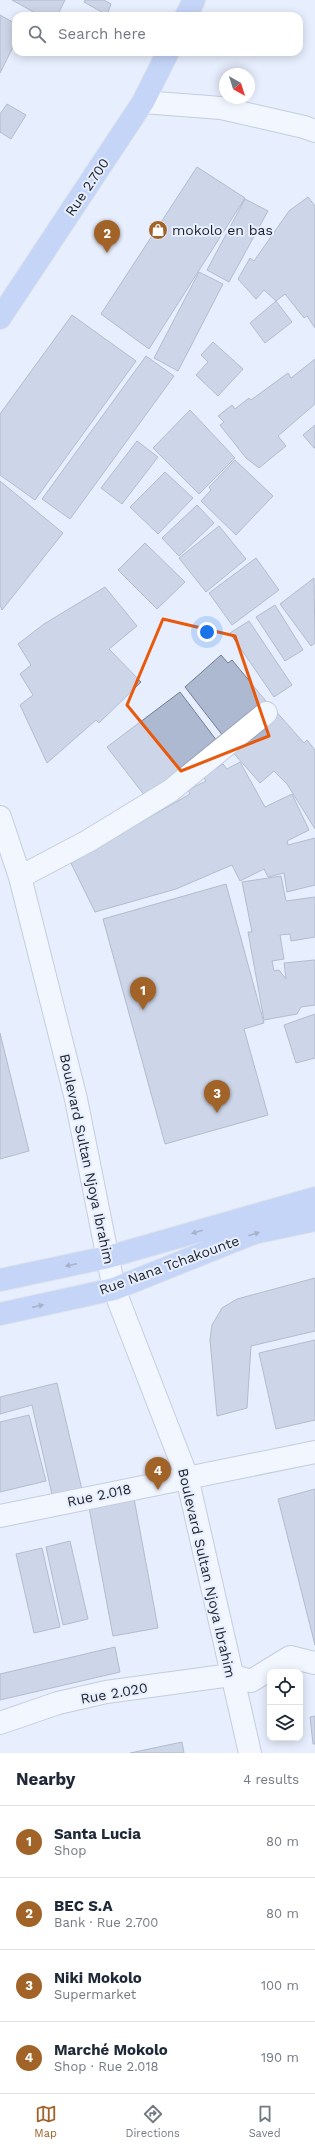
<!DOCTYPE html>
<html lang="en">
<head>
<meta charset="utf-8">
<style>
	:root { --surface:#fff; --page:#f2f2f3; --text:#1f2937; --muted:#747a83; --line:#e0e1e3; --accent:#a16328 }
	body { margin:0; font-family:"Work Sans",sans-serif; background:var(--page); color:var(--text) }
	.controls { position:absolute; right:12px; bottom:12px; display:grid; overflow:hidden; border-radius:8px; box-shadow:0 2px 10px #0003 }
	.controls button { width:36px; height:36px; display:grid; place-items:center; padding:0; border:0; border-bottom:1px solid var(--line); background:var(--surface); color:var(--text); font:20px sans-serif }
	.compass { position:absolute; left:219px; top:68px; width:36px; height:36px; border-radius:50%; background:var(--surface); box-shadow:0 2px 10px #0003; rotate:141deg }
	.you { position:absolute; left:207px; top:632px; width:14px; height:14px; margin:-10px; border:3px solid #fff; border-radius:50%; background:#1a73e8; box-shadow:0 0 0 6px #1a73e833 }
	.badge { display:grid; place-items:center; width:26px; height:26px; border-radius:50%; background:var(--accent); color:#fff; font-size:13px; font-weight:700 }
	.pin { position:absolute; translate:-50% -33px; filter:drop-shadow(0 1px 2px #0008) }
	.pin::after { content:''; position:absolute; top:21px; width:14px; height:12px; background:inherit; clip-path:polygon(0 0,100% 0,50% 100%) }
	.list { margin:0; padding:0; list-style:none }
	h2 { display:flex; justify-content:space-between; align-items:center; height:52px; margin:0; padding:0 16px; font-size:17px }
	h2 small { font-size:13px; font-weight:400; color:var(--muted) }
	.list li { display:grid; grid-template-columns:26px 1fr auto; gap:12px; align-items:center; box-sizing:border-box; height:72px; padding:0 16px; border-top:1px solid var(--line) }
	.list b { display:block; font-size:15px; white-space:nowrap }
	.list p { margin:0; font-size:13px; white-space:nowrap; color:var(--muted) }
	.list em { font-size:13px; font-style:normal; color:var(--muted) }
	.icon { flex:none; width:22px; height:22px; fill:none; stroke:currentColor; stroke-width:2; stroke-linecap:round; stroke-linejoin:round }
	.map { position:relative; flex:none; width:315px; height:1753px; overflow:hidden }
	.search { position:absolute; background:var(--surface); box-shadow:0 2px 10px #0003; left:12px; right:12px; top:12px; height:44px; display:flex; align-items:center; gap:10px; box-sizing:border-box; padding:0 14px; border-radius:12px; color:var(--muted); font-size:15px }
	.sheet { height:340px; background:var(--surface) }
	nav { display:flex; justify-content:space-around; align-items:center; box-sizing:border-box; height:56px; border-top:1px solid var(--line); background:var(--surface); font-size:11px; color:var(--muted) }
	nav a { display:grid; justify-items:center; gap:2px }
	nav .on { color:var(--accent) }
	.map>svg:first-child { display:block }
</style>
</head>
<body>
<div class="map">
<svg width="315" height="1753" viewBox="0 0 315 1753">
	<rect width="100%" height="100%" fill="#e7eefd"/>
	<path fill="#adb9d0" stroke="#737d93" d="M12,0H65L57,16H41Z
		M85,0H104L111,4L107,15L84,2Z
		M0,15L16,24V41L0,73Z
		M7,104L26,115L11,139L0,132V114Z
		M197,167L245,198L149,349L101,314Z
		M308,197L315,206V328L307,316L304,318L285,294L276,301L264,290L256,299L238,279L250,258L254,261L289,211Z
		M245,199L268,211L229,282L207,270Z
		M199,272L223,284L178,371L154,358Z
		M276,301L292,322L265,343L250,323Z
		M72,315L136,361L35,500L0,475V414Z
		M213,342L243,369L218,396L196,375L208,362L201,355Z
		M146,356L174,376L70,519L42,499Z
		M315,359V404L278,436L286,446L259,468L246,458L220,425L224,422L218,416L232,405L235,409L249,398L251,400L288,373L291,378Z
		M190,410L235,458L199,494L153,448Z
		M315,425V448H314L303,435Z
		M137,441L158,457L122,504L101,488Z
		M235,460L273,496L236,535L201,501L211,490L209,487Z
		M165,472L193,498L158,534L130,507Z
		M0,481L63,533L2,610L0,605Z
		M197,505L214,523L179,556L162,538Z
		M219,526L246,559L206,592L179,558Z
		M145,543L185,582L157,609L118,570Z
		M256,558L279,590L232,625L209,593Z
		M314,578L315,643L311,646L280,604Z
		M105,587L137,626L109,649L141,682L99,723L96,720L47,763L20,705L33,695L20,674L31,665L18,644L44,624Z
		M275,605L303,650L285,661L256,617Z
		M249,621L292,685L274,697L230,633Z
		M221,655L228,663L232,660L270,706L227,741L185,687Z
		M180,692L217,741L145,796L107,747Z
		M273,708L304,743L307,740L315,750V829L287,784L274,771L260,783L229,748Z
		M240,762L265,807L292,794L309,830L287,841L288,845L315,838V885L287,892L284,873L268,877L264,869L240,881L232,865L176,889L95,912L66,853L113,838L190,794L188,790L206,781L203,776L223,764L227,769Z
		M281,876L286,901L315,897V937L291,941L290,934L280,935L284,959L272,961L274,971L279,970L286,979L284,963L315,960V1005L301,1007L297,1014L264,1020L248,932H252L242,882Z
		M226,884L264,1023L244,1029L268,1115L165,1144L103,919Z
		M315,1014V1058L296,1063L284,1025Z
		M0,1033L29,1151L0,1159Z
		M315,1278V1331L251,1346L247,1408L217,1416L210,1340L212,1325L222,1308L237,1299Z
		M315,1340V1420L276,1429L259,1353Z
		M57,1383L83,1494L53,1499L32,1405L0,1414V1397Z
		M29,1415L46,1481L0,1492V1422Z
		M315,1489V1645L278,1499Z
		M133,1493L158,1628L113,1636L88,1502Z
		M70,1541L88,1619L63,1625L46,1547Z
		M42,1548L60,1627L34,1633L16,1554Z
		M115,1647L120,1672L0,1700V1674Z
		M315,1716V1744H313L310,1717Z
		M182,1742L184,1753H130Z"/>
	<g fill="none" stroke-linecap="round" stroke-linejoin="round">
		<g stroke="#99a3ba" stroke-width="24">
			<path id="minor" d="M143,102L221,108L304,127L315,131
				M0,817L20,877L76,1099L114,1289L187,1477L250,1753
				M20,877L88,841L170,791L266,713
				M0,1516L315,1452
				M0,1723L58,1703L106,1692L231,1675L251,1681L290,1657L315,1663"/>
		</g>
		<g stroke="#d2d3d4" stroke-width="24">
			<path id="major" d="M186,16L194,0
				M0,318L143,102L168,52
				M0,1280L108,1257L315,1198
				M0,1314L114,1289L254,1233L315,1220"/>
		</g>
		<use href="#minor" stroke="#fff" stroke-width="22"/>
		<use href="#major" stroke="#9bb5f2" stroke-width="22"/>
	</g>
	<defs><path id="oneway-solid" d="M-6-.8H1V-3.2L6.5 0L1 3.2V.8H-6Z"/></defs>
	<g fill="#5c6b8e">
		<use href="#oneway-solid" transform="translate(197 1232) rotate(164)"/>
		<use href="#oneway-solid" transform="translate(254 1234) rotate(-17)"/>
		<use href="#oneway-solid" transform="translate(71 1265) rotate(168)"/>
		<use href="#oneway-solid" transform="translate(38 1306) rotate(-13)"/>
	</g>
	<path d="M0 0H315V1753H0ZM163,619L235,636L269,736L181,771L127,705Z" fill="#e7eefd" fill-opacity=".55" fill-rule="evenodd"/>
	<path fill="none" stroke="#e8590c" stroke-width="3" stroke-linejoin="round" d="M163,619L235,636L269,736L181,771L127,705Z"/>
	<defs>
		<g id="shop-disc" transform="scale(1)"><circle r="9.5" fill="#a16328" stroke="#e7eefd"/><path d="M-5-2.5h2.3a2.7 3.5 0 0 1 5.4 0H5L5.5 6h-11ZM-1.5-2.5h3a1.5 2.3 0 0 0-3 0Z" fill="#fff"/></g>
	</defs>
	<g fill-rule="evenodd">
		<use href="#shop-disc" x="158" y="230"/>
	</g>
	<g text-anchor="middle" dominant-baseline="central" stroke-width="4" stroke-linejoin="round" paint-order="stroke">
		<g font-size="14" fill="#1d212a" stroke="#e7eefd">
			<text transform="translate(87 187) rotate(-56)">Rue 2.700</text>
			<text transform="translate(87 1159) rotate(78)">Boulevard Sultan Njoya Ibrahim</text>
			<text transform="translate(169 1265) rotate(-20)">Rue Nana Tchakounte</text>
			<text transform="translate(99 1495) rotate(-12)">Rue 2.018</text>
			<text transform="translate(207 1573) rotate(77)">Boulevard Sultan Njoya Ibrahim</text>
			<text transform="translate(114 1693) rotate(-10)">Rue 2.020</text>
		</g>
		<g font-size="14" fill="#1d212a" stroke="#e7eefd" text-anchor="start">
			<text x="172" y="230">mokolo en bas</text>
		</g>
	</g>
</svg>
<div class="controls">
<button><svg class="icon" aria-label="locate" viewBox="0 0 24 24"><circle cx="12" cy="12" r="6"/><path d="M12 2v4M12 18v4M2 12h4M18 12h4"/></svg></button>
<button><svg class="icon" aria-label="layers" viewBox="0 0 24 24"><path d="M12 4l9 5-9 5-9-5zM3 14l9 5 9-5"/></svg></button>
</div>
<svg class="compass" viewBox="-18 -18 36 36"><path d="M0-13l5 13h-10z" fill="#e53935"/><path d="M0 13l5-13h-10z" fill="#747a83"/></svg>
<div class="you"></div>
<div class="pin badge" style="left:143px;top:1010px">1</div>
<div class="pin badge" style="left:107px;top:253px">2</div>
<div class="pin badge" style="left:217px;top:1113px">3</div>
<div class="pin badge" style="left:158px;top:1490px">4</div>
<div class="search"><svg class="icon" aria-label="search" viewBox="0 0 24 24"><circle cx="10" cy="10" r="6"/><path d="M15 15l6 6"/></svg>Search here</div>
</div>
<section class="sheet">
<h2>Nearby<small>4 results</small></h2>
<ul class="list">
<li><span class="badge">1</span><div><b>Santa Lucia</b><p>Shop</p></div><em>80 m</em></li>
<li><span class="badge">2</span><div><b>BEC S.A</b><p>Bank · Rue 2.700</p></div><em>80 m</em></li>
<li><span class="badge">3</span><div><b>Niki Mokolo</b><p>Supermarket</p></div><em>100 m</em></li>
<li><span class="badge">4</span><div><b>Marché Mokolo</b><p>Shop · Rue 2.018</p></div><em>190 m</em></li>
</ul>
</section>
<nav>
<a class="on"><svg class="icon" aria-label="map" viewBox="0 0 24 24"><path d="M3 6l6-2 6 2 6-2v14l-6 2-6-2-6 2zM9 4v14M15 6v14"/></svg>Map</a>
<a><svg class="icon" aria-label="directions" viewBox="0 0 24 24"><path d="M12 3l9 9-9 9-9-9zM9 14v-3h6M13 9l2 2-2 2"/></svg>Directions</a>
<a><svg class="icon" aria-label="saved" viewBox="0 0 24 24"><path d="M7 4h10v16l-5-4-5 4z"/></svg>Saved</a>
</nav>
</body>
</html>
